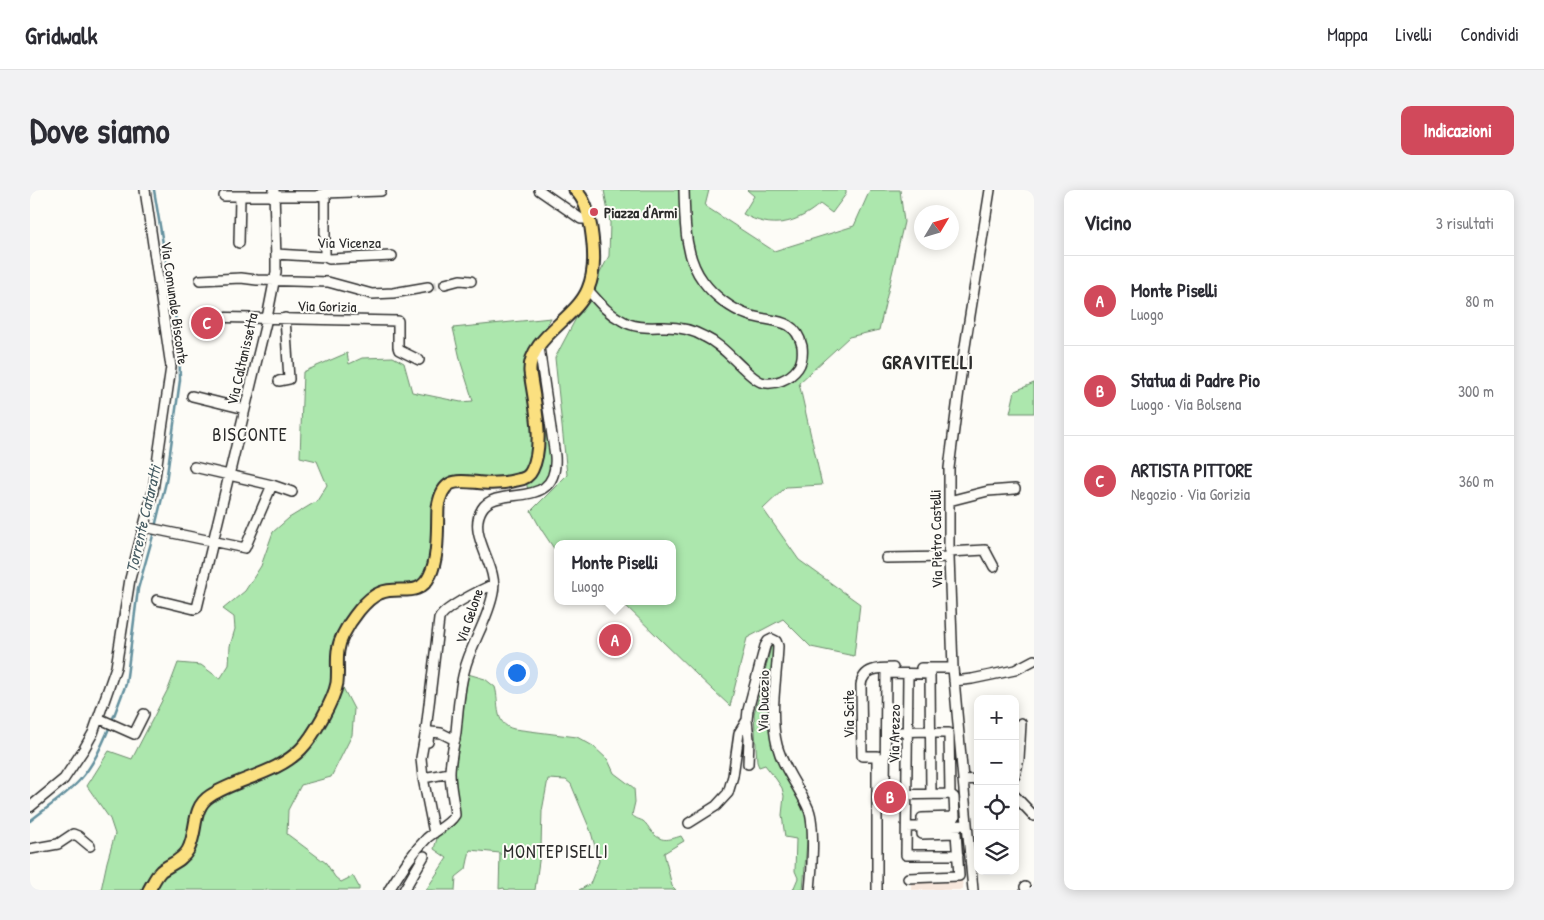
<!DOCTYPE html>
<html lang="it">
<head>
<meta charset="utf-8">
<style>
	:root { --surface:#fff; --page:#f2f2f3; --text:#2b2b33; --muted:#7c7c81; --line:#e1e1e2; --accent:#d1495b }
	body { margin:0; font-family:"Patrick Hand",sans-serif; background:var(--page); color:var(--text) }
	.controls { position:absolute; right:15px; bottom:15px; display:grid; overflow:hidden; border-radius:10px; box-shadow:0 2px 12px #0003 }
	.controls button { width:45px; height:45px; display:grid; place-items:center; padding:0; border:0; border-bottom:1px solid var(--line); background:var(--surface); color:var(--text); font:25px sans-serif }
	.compass { position:absolute; left:884px; top:15px; width:45px; height:45px; border-radius:50%; background:var(--surface); box-shadow:0 2px 12px #0003; rotate:52deg }
	.you { position:absolute; left:486px; top:482px; width:18px; height:18px; margin:-12px; border:4px solid #fff; border-radius:50%; background:#1a73e8; box-shadow:0 0 0 8px #1a73e833 }
	.badge { display:grid; place-items:center; width:32px; height:32px; border-radius:50%; background:var(--accent); color:#fff; font-size:16px; font-weight:700 }
	.pin { position:absolute; translate:-50% -50%; border:2px solid #fff; box-shadow:0 1px 5px #0006 }
	.popup { position:absolute; left:524px; top:350px; width:122px; height:65px; box-sizing:border-box; display:grid; place-content:center; border-radius:10px; background:var(--surface); filter:drop-shadow(0 1px 4px #0005); font-size:16px; white-space:nowrap; color:var(--muted) }
	.popup b { font-size:19px; color:var(--text) }
	.popup::after { content:''; position:absolute; left:50%; top:100%; margin-left:-10px; border:10px solid transparent; border-top-color:var(--surface) }
	.list { margin:0; padding:0; list-style:none }
	h2 { display:flex; justify-content:space-between; align-items:center; height:65px; margin:0; padding:0 20px; font-size:21px }
	h2 small { font-size:16px; font-weight:400; color:var(--muted) }
	.list li { display:grid; grid-template-columns:32px 1fr auto; gap:15px; align-items:center; box-sizing:border-box; height:90px; padding:0 20px; border-top:1px solid var(--line) }
	.list b { display:block; font-size:19px; white-space:nowrap }
	.list p { margin:0; font-size:16px; white-space:nowrap; color:var(--muted) }
	.list em { font-size:16px; font-style:normal; color:var(--muted) }
	.icon { flex:none; width:28px; height:28px; fill:none; stroke:currentColor; stroke-width:2; stroke-linecap:round; stroke-linejoin:round }
	.map { position:relative; flex:none; width:1004px; height:700px; overflow:hidden; border-radius:10px }
	header { display:flex; align-items:center; gap:30px; box-sizing:border-box; height:70px; padding:0 25px; background:var(--surface); border-bottom:1px solid var(--line) }
	header strong { font-size:24px }
	nav { display:flex; gap:28px; margin-inline-start:auto; font-size:18px }
	.intro { display:flex; align-items:center; justify-content:space-between; box-sizing:border-box; height:120px; padding:0 30px }
	h1 { margin:0; font-size:35px }
	.button { padding:12px 22px; border-radius:10px; background:var(--accent); color:#fff; font-size:18px; font-weight:700 }
	main { display:flex; gap:30px; padding:0 30px }
	aside { flex:1; background:var(--surface); border-radius:10px; box-shadow:0 2px 12px #0003 }
	.map>svg:first-child { display:block }
</style>
</head>
<body>
<header>
<strong>Gridwalk</strong>
<nav><a>Mappa</a><a>Livelli</a><a>Condividi</a></nav>
</header>
<div class="intro"><h1>Dove siamo</h1><a class="button">Indicazioni</a></div>
<main>
<div class="map">
<svg width="1004" height="700" viewBox="0 0 1004 700">
	<rect width="100%" height="100%" fill="#fdfcf7"/>
	<filter id="ink" filterUnits="userSpaceOnUse"><feTurbulence type="fractalNoise" baseFrequency=".02" numOctaves="2"/><feDisplacementMap in="SourceGraphic" scale="10" xChannelSelector="R" yChannelSelector="G"/><feConvolveMatrix kernelMatrix="1 2 1 2 8 2 1 2 1" color-interpolation-filters="sRGB"/></filter>
	<g filter="url(#ink)">
		<path fill="#f7e7dc" d="M881,690H932L933,700H881Z"/>
		<path fill="#ace7ad" stroke="#6c896c" d="M574,0H679L675,16L744,61L824,36L840,0H870L874,32L849,140L819,147L769,193L792,295L756,297L733,319L769,370L830,414L824,466L781,457L753,429L717,448L700,516L667,485L591,411H642V354H528L527,363L511,339L501,321L537,285L525,168L579,66L580,33Z
			M717,0H816V4L802,23L790,14C766,34 742,40 713,24L724,6Z
			M521,128L503,159L505,249L497,283C482,287 468,290 452,288C443,287 434,283 426,285C391,290 410,357 398,381C388,401 369,392 353,396C345,398 339,402 334,408L308,444L304,452L302,473L309,490L324,519L322,545L301,587L271,595L258,620L257,644L296,673L305,687L311,692L323,686L329,697V700H71L77,672L85,644L80,629L57,596L79,561L102,569L139,497L148,473L171,475L190,489L199,475L200,456L205,439L204,427L193,419L215,401L231,376L243,342L259,328L287,311L297,295L287,271L270,267L273,182L317,163L319,174L332,168L363,167L374,173L382,202L431,212L443,211L431,173L423,138Z
			M507,168L521,267C521,288 518,292 498,300L496,292L502,290Z
			M1004,193V223H980L985,201Z
			M743,456C746,464 743,474 742,482C741,502 737,521 740,540C744,574 765,599 777,629L778,639L773,700H763L768,688L765,681L766,649L755,647L752,625L754,606L752,598L746,589L735,575L729,577L727,572L724,524L741,457Z
			M438,484L455,489L465,497C470,513 463,534 484,539L547,547L563,556L578,570L584,583L604,598L605,612L602,625C606,629 609,629 613,631C616,633 619,638 621,641C631,653 638,650 651,646L654,651L634,663L642,696L646,700H549L560,694L569,671L561,642L541,594L536,590L518,589L512,621L511,657L505,700H475L474,698L469,699L470,663L440,660L436,679L426,687L425,700H396L417,668L404,659L408,645L425,634L429,627L425,584Z"/>
		<g fill="none" stroke-linecap="round" stroke-linejoin="round">
			<path stroke="#63909e" stroke-width="2.5" d="M124,0L149,149L150,190L136,292L125,337
				M82,531L96,494L108,399L124,342
				M0,631C16,618 35,606 49,591C63,576 72,555 80,536"/>
			<path stroke="#d3d2ce" stroke-width="9" stroke-dasharray="9 4.5" stroke-linecap="butt" d="M398,97L415,94"/>
			<g stroke="#2b2b2b" stroke-width="12">
				<path id="minor" d="M509,0L551,29H559
					M295,3V67
					M194,6H286L295,3L351,1
					M209,53L210,7
					M246,64L295,67L299,69L362,66
					M170,90L211,88L227,90L298,92L342,104L363,103L398,97
					M415,94L430,90L441,91
					M558,100C568,111 577,123 591,130C605,139 619,137 635,137C649,137 663,140 675,147C690,154 701,167 713,178C718,183 724,189 731,192C744,196 760,189 768,178C772,172 773,164 772,156C765,126 741,133 718,125C701,119 684,106 673,91C654,66 655,30 654,0
					M174,127L368,131V157L369,160L389,170
					M249,191L259,189L255,128
					M162,206L215,219
					M164,277L242,295L262,302
					M919,311L958,301L985,299
					M114,337L215,358L242,295
					M919,362L955,360L964,377
					M856,368L919,367
					M127,410L164,419L167,418L237,128L246,82V71L244,0
					M891,478H923
					M878,484L876,665H928
					M924,491L942,489L985,480L1004,470
					M68,528L104,544L114,524
					M856,542L900,541
					M398,552L399,543L401,542L411,543L425,550
					M718,574L719,549L717,530L718,520L735,456L738,451L742,449L746,451L748,456C747,488 739,523 747,555C753,579 770,598 779,620C785,636 782,682 780,700
					M985,586L989,569L991,533
					M393,588L420,583
					M933,590L948,589
					M901,604L900,484L856,483L855,605L920,604
					M985,606L1004,626
					M0,617L34,589L54,559L63,543L86,477L100,389L123,301L141,177L115,0
					M659,633L686,616L698,603L703,586L709,543L717,530
					M877,637L937,635
					M404,643L393,588L391,568L396,540L409,429C414,417 451,400 464,394
					M0,659L28,654L43,644L48,646L60,656
					M878,688L929,686L926,643L892,644V628L925,627L924,607L920,604L919,543H900
					M995,697L996,700
					M359,700C371,681 381,664 397,648C406,640 419,635 425,625C424,611 420,597 420,583C420,570 424,555 426,542C428,522 429,501 434,482C440,455 458,431 463,403C469,375 436,345 452,319C468,293 529,323 525,266L509,157
					M374,700L394,666
					M847,700V566H832L831,495C833,478 849,478 863,478
					M943,700L923,478L919,367V278L933,169L960,0"/>
			</g>
			<g stroke="#2b2b2b" stroke-width="15">
				<path id="major" d="M119,700C123,693 126,686 131,681C140,674 152,671 158,660C168,642 161,618 180,606C208,588 247,584 271,559C283,547 304,510 307,493C309,475 304,462 313,445C320,431 336,408 350,403C369,395 389,409 400,385C409,367 407,337 408,317C413,286 428,291 453,293C465,294 476,293 487,290C494,289 499,287 502,280C515,253 504,211 500,182C498,148 546,129 558,99C566,80 564,58 561,38C558,24 556,10 545,0"/>
			</g>
			<use href="#minor" stroke="#fdfcf7" stroke-width="9"/>
			<use href="#major" stroke="#fbe080" stroke-width="11"/>
		</g>
	</g>
	<circle fill="#d1495b" stroke="#fdfcf7" stroke-width="2" cx="564" cy="22" r="5"/>
	<g text-anchor="middle" dominant-baseline="central" stroke-width="4" stroke-linejoin="round" paint-order="stroke">
		<g font-size="15" font-weight="bold" fill="#2b2b2b" stroke="#fdfcf7" text-anchor="start">
			<text x="574" y="22">Piazza d'Armi</text>
		</g>
		<g font-size="15" fill="#2b2b2b" stroke="#fdfcf7">
			<text x="319" y="52">Via Vicenza</text>
			<text transform="translate(145 113) rotate(82)">Via Comunale Bisconte</text>
			<text transform="translate(297 116) rotate(1)">Via Gorizia</text>
			<text transform="translate(212 169) rotate(-77)">Via Caltanissetta</text>
			<text transform="translate(906 349) rotate(-91)">Via Pietro Castelli</text>
			<text transform="translate(439 426) rotate(-71)">Via Gelone</text>
			<text transform="translate(733 511) rotate(-89)">Via Ducezio</text>
			<text transform="translate(818 524) rotate(-90)">Via Scite</text>
			<text transform="translate(864 544) rotate(-89)">Via Arezzo</text>
		</g>
		<g font-size="16" font-style="italic" fill="#475d64" stroke="#fdfcf7">
			<text transform="translate(113 329) rotate(-77)">Torrente Cataratti</text>
		</g>
		<g font-size="18" letter-spacing="1" fill="#2b2b2b" stroke="#fdfcf7">
			<text x="220" y="244">BISCONTE</text>
			<text x="526" y="661">MONTEPISELLI</text>
		</g>
		<g font-size="20" font-weight="bold" letter-spacing="1" fill="#2b2b2b" stroke="#fdfcf7">
			<text x="898" y="171">GRAVITELLI</text>
		</g>
	</g>
</svg>
<div class="controls">
<button>+</button>
<button>−</button>
<button><svg class="icon" aria-label="locate" viewBox="0 0 24 24"><circle cx="12" cy="12" r="6"/><path d="M12 2v4M12 18v4M2 12h4M18 12h4"/></svg></button>
<button><svg class="icon" aria-label="layers" viewBox="0 0 24 24"><path d="M12 4l9 5-9 5-9-5zM3 14l9 5 9-5"/></svg></button>
</div>
<svg class="compass" viewBox="-18 -18 36 36"><path d="M0-13l5 13h-10z" fill="#e53935"/><path d="M0 13l5-13h-10z" fill="#7c7c81"/></svg>
<div class="you"></div>
<div class="pin badge" style="left:585px;top:450px">A</div>
<div class="popup"><b>Monte Piselli</b>Luogo</div>
<div class="pin badge" style="left:860px;top:607px">B</div>
<div class="pin badge" style="left:177px;top:133px">C</div>
</div>
<aside>
<h2>Vicino<small>3 risultati</small></h2>
<ul class="list">
<li><span class="badge">A</span><div><b>Monte Piselli</b><p>Luogo</p></div><em>80 m</em></li>
<li><span class="badge">B</span><div><b>Statua di Padre Pio</b><p>Luogo · Via Bolsena</p></div><em>300 m</em></li>
<li><span class="badge">C</span><div><b>ARTISTA PITTORE</b><p>Negozio · Via Gorizia</p></div><em>360 m</em></li>
</ul>
</aside>
</main>
</body>
</html>
